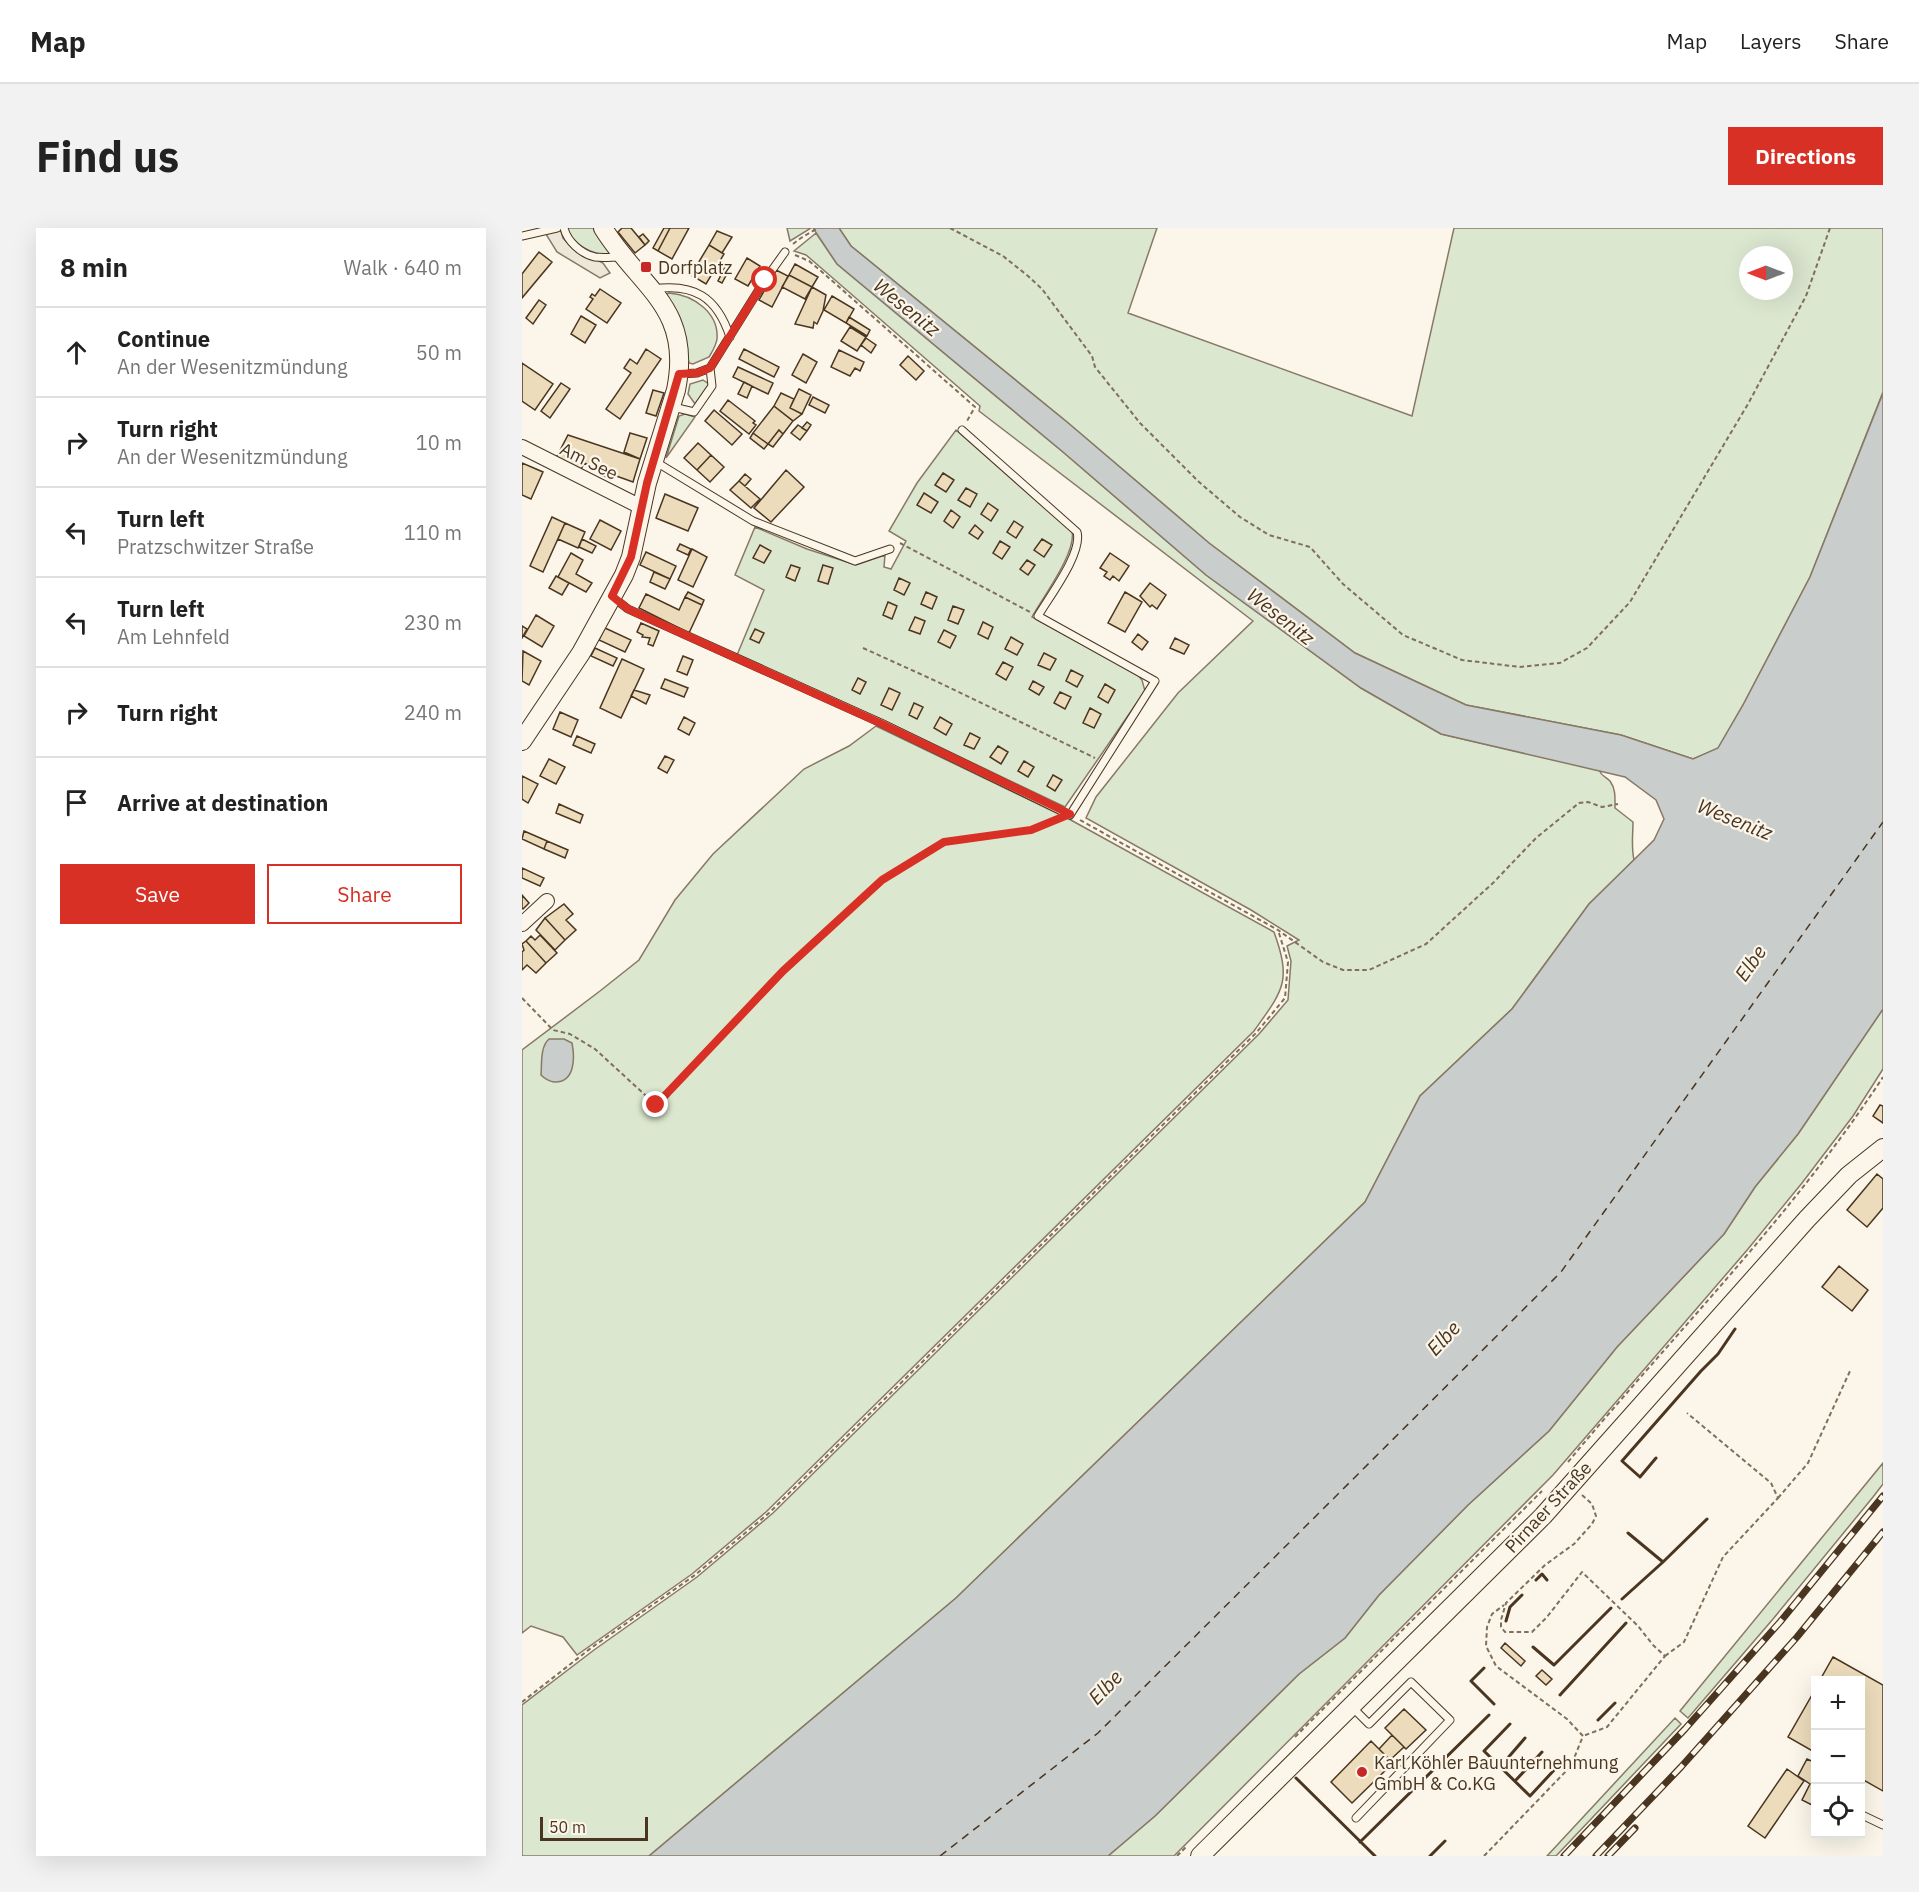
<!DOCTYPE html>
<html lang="en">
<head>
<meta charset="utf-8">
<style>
	:root { --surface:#fff; --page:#f2f2f2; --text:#222; --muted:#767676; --line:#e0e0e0; --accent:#d93025 }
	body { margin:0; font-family:"IBM Plex Sans",sans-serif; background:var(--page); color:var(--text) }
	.controls { position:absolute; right:18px; bottom:18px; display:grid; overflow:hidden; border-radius:0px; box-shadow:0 6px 24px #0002 }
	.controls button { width:54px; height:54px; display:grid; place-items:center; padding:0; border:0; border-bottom:2px solid var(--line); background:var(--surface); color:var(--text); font:30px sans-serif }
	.compass { position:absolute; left:1217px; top:18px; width:54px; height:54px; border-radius:50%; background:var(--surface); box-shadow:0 6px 24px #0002; rotate:270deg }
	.scale { position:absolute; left:18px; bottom:15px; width:108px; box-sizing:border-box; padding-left:6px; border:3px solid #4a3520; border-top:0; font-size:16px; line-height:21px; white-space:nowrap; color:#4a3520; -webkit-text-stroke:4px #fbf6e9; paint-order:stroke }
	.stop { position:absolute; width:18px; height:18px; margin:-14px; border:4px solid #d93025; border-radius:50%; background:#fff }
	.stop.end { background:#d93025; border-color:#fff; box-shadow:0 2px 6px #0008 }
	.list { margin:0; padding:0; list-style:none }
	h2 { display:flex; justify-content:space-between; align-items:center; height:78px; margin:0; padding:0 24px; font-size:26px }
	h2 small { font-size:20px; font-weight:400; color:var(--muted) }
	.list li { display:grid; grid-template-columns:39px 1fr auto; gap:18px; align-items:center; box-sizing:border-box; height:90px; padding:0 24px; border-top:2px solid var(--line) }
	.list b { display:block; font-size:22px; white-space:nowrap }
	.list p { margin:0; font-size:20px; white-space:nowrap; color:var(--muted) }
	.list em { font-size:20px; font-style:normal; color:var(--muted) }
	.actions { display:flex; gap:12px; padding:18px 24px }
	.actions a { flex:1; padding:14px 0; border:2px solid var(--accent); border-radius:0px; text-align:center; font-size:21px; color:var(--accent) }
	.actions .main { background:var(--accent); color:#fff }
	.icon { flex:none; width:33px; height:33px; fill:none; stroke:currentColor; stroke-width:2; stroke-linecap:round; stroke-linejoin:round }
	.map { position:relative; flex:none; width:1361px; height:1628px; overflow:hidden; border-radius:0px }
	header { display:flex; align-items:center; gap:36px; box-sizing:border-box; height:84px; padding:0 30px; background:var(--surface); border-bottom:2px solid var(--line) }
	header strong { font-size:28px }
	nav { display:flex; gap:33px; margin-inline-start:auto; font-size:21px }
	.intro { display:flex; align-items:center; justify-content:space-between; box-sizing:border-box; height:144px; padding:0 36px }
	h1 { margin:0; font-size:42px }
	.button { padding:15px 27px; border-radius:0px; background:var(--accent); color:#fff; font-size:21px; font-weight:700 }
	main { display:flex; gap:36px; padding:0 36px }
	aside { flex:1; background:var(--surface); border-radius:0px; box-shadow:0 6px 24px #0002 }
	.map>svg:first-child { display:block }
</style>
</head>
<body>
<header>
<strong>Map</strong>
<nav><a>Map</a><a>Layers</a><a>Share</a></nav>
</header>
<div class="intro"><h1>Find us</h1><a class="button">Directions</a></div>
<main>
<aside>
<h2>8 min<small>Walk · 640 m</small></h2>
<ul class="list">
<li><svg class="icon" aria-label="ahead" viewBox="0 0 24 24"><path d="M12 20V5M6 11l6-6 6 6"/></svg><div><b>Continue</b><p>An der Wesenitzmündung</p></div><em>50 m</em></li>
<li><svg class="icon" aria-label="right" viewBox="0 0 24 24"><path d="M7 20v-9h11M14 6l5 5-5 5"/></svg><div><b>Turn right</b><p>An der Wesenitzmündung</p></div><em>10 m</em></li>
<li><svg class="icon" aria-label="left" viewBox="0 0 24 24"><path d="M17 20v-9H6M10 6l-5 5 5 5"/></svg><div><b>Turn left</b><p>Pratzschwitzer Straße</p></div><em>110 m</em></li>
<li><svg class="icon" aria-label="left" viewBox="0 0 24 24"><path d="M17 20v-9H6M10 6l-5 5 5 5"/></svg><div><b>Turn left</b><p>Am Lehnfeld</p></div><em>230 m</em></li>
<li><svg class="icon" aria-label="right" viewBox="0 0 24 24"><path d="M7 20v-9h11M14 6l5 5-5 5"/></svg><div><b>Turn right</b></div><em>240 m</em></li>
<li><svg class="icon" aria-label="arrive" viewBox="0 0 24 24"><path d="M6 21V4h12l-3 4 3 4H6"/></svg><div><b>Arrive at destination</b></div></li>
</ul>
<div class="actions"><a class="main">Save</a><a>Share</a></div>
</aside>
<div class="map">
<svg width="1361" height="1628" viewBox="0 0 1361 1628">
	<rect width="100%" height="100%" fill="#fbf6e9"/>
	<path fill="#dce7d0" stroke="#887966" stroke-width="1.5" fill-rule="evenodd" d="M45,0H71L89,24L85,27C70,26 49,16 45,0Z
		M265,0H289L268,13Z
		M317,0H635L606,85L890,188L932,0H1361V164L1288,349L1221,477L1196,521L1171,531L1099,507L944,477L833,425L687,315L545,194L329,18ZM1226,27H1262V63H1226Z
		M294,5L315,36L541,224L684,347L839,460L919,506L1077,542C1080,549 1083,548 1088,553C1094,561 1093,571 1093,580L1111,594C1111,607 1109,618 1112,632L1067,676L990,781L898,868L843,974L434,1370L127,1628H0V1477L72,1422L175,1349L251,1285L317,1220L737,806L766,772L769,733L765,718L777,712L729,682L564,590L574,569L656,465L731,393L457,183L458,178L305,45L284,27L272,23Z
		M147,65C172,67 197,85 195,111C194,118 190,124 187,129L171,136L167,135L158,97L143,67Z
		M181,152L187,156L173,176L166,166L168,156Z
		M163,186L173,189L144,230L157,188Z
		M434,202L550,303C555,324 521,369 510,389L615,446L620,452L623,463L543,579L363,493L215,427L242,362L213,347L233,299L285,321L334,337L363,327L362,339L369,341L384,313L367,303L395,255Z
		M354,498L547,591L752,704C770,754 761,762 732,803L244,1284L170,1346L55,1427L41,1409L9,1398L0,1405V822L78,763L117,732L153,672L191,626L282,541L327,518Z
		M1361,781V841L1331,888L1280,955L1226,1021L1031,1247L652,1628H586L633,1588L777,1446L823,1410L857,1367L946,1277L1027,1203L1095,1119L1202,1006L1233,959L1276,906Z
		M1361,1235V1256L1351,1269L1251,1391L1166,1490L1158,1483Z
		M1153,1490L1159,1496L1034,1628H1025Z"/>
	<path fill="#ede7d9" stroke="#887966" stroke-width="1.5" d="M23,0H38L41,10L52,21L81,35L88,45L78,50L35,24L22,3Z"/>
	<path fill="#c9cecd" stroke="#887966" stroke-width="1.5" d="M291,0H317L329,18L545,194L687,315L833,425L944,477L1099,507L1171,531L1196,520L1221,477L1288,349L1361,165V781L1276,906L1233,959L1202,1006L1095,1119L1027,1203L946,1277L857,1367L823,1410L777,1446L633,1588L586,1628H127L434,1370L843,974L898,868L990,781L1067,676L1132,612L1142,591L1134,572L1103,549L919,506L839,460L684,347L541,224L315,36Z
		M27,811H42L50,815C53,830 53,855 32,854C26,853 23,851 19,847C20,835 18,819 27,811Z"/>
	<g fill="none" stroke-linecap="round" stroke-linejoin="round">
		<path stroke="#4a3520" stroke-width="1.5" stroke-dasharray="8 6" stroke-linecap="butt" d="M418,1628L576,1505L1039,1044L1361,594"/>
	</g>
	<path fill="#ecdcbc" stroke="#4a3520" stroke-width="1.5" d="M100,0H109L123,17L113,25L96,4Z
		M142,0H148L136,23L131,20Z
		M148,0H167L150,31L136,23Z
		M195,3L210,9L200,25L187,17Z
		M121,6L127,13L123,17L117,9Z
		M187,17L202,26L184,56L169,47Z
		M17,24L30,34L0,70V46Z
		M225,30L238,38L226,58L213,51Z
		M273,36L296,49L290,59L267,47Z
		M204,37L208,40L200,55L196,53Z
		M254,42L266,48L250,79L237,72Z
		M267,47L290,59L283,71L260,59Z
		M290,59L304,67L301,83L295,96L292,94L291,100L273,96Z
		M78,61L99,75L85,95L64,81L71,71L68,69L70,66L73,68Z
		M310,68L332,81L324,95L302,82Z
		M17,72L24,77L11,96L4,90Z
		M59,88L74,97L63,115L49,106Z
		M327,89L348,102L345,108L324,95Z
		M328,99L344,109L335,123L319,113Z
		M344,110L354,117L349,125L339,117Z
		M124,121L139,131L98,191L84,181L109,145L102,140L108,131L115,136Z
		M222,121L257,139L252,149L217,131Z
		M317,122L342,134L338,143L333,140L328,148L309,139Z
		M281,126L295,134L284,155L270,147Z
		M386,128L402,143L394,152L378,137Z
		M0,135L31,156L13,182L0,173Z
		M216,139L251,155L246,166L211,149Z
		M222,154L230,158L225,170L216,166Z
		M39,155L48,161L28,190L19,183Z
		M277,161L289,167L280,186L268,180Z
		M131,162L142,165L134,188L124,185Z
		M259,165L272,171L268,180L280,186L271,193L252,178Z
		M291,169L307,177L303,185L287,177Z
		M206,172L233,193L231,195L234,197L227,206L198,183Z
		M252,178L271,193L261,206L257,202L246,216L231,205Z
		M192,182L220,206L210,217L183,193Z
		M285,194L289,197L285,203L280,200Z
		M276,197L285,203L278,212L269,205Z
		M257,202L261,206L251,219L246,216Z
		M108,205L125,210L118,231L102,224Z
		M231,205L246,216L242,221L228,210Z
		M46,207L118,231L111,254L86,245L85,249L77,246L79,242L62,235L58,244L34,230Z
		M176,215L189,227L175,242L162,230Z
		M189,227L202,239L188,254L175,242Z
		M0,235L21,244L9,271L0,267Z
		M264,242L282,259L249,294L232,280Z
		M421,245L432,252L424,264L413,257Z
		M223,246L229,251L223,258L217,253Z
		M217,253L238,271L229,280L208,262Z
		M444,260L455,266L448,279L436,272Z
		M402,265L416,274L409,285L395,277Z
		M143,266L176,280L166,303L134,290Z
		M466,275L476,282L469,293L459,286Z
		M429,282L438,289L431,300L422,293Z
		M30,289L43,295L21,344L8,338Z
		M78,292L99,303L89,322L68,311Z
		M492,293L501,299L494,310L485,304Z
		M43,295L63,304L56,320L36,311Z
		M453,297L461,304L456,311L447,305Z
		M60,311L74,318L70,325L57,319Z
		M520,311L530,317L522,329L512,322Z
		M478,313L488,319L480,331L471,325Z
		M158,316L169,321L166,327L155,322Z
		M238,317L249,323L242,335L231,330Z
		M170,321L185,329L171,359L156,352Z
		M124,324L154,338L148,351L118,337Z
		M49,325L61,332L54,346L70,355L64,364L36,349Z
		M588,325L607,338L597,353L591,348L588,352L582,348L585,344L578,340Z
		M505,332L513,337L506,347L498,341Z
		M269,337L278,340L273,353L264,349Z
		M301,337L311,340L306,356L296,353Z
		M132,344L148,351L143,361L128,354Z
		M34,348L47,355L40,367L27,360Z
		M377,350L388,355L382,367L372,362Z
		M628,355L644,367L635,381L630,377L628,379L618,368Z
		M166,364L182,372L180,377L163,369Z
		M404,364L415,369L410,381L399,376Z
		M603,364L620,374L603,404L586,395Z
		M124,366L157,382L163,369L180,377L167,405L117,380Z
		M366,374L375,378L370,391L361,387Z
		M431,378L442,382L436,396L426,392Z
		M14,387L32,398L20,419L2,408Z
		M393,389L403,393L398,406L387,402Z
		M461,394L471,399L466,411L456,406Z
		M119,395L137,403L131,418L126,416L128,410L120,409L121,407L115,404Z
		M0,398L5,401L0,410Z
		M83,400L109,412L103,424L77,412Z
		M233,401L242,405L237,415L228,411Z
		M422,402L434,408L428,420L416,414Z
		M616,406L626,414L620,422L610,414Z
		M489,409L501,416L495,427L483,421Z
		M653,410L667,417L662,426L648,420Z
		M73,420L95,430L91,438L69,428Z
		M1,423L19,433L7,457L0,453Z
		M522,425L534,431L528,442L516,437Z
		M161,428L171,432L165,447L155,443Z
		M100,431L122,441L99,490L78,480Z
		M481,434L491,439L484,452L474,446Z
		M549,442L561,448L555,459L544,453Z
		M336,450L344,454L338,466L330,462Z
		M143,451L166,460L162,469L139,460Z
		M511,453L522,459L517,467L507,461Z
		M583,456L593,462L586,475L576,469Z
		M367,460L378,465L370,482L359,477Z
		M112,462L128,467L124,476L109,468Z
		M538,464L549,469L543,481L532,475Z
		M392,475L401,479L395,491L387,487Z
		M568,480L579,486L572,500L561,495Z
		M38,484L56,492L49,509L31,501Z
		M162,489L173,495L167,507L156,501Z
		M418,489L430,496L424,507L412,500Z
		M448,505L458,510L452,521L442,517Z
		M55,508L73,516L69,525L51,517Z
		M476,518L486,524L479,536L468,529Z
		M143,528L152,532L145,545L136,540Z
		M27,531L43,539L34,556L18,548Z
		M502,533L512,539L506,549L496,543Z
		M531,547L540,552L533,563L525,558Z
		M0,548L16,556L6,575L0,571Z
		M37,576L61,587L58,595L34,585Z
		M2,603L25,613L22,621L0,611Z
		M25,613L46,622L43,630L22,621Z
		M0,640L22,650L18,658L0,650Z
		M0,667L7,675L1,681L0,680Z
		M42,676L51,686L44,692L54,702L43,712L23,690Z
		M23,690L43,712L33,722L14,702Z
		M18,707L35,725L24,735L4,713L9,708L13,712Z
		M4,713L24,735L14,745L5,737L0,742V724L2,722L0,716Z
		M1358,877L1361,878V895L1351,888Z
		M1355,946L1361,951V980L1345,999L1325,982Z
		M1317,1038L1346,1062L1330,1083L1300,1059Z
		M983,1415L1003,1433L999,1438L979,1420Z
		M1311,1429L1361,1457V1563L1338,1550V1452H1298Z
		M1020,1442L1030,1451L1024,1457L1014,1448Z
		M1294,1460V1525L1266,1509Z
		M882,1481L904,1502L884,1521L863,1500Z
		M870,1507L882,1519L868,1532L857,1521Z
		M849,1513L871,1535L830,1575L809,1554Z
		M1285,1531L1294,1535L1292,1578L1280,1572L1288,1556L1276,1548Z
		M1265,1541L1282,1553L1243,1610L1226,1598Z"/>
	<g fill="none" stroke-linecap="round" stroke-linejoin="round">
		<g stroke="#4a3520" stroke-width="9">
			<path id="lane" d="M42,0C45,13 59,26 73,29C81,30 90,29 98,29
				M0,8L35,0
				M131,61C172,55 195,69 208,109
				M157,146L175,145L188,140L243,52L263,24
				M151,179L172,184L190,158L188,140
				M134,234L231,293L333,333L368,321
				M92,370L106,381L359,495L548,587L633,453L516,388C527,369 561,325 555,304L440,202
				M829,1478L847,1496L889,1454L928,1492L834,1590
				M1338,1586L1361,1597"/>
		</g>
		<g stroke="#4a3520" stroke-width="16">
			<path id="street" d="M0,219L119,279
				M0,696L25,673"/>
		</g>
		<g stroke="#4a3520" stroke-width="20">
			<path id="secondary" d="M0,513L59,425L102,347L109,329L125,255L154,162C171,79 118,60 81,0
				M678,1628L1021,1288L1285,991L1327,947L1361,920"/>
		</g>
		<path stroke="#7f6f5c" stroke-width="2" stroke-dasharray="4.5 3" stroke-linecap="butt" d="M428,0L481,28L506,48L520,61L570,128L573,139L618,195L677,254L718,289L747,307L788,319L821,356L881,407L940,432L998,439L1038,435L1065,420L1108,374L1226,176L1284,68L1308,0
			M271,16L279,10L296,0
			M273,27L287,33L299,43L453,179L445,193
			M378,315L508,384
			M341,420L416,454L573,530
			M558,592L756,702L801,734L821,742H847L904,716L971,655L1014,610L1057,575L1066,574L1080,579L1096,576
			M0,770L31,802L48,806L73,821L134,877L261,743L360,652L422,613L509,602L534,592
			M1046,1234C1152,1106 1270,988 1361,849
			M1060,1267L1070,1276L1074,1288L1070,1296L1052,1316L1023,1337L984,1375L979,1392V1399L983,1404H1010L1025,1389L1060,1344L1116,1398L1131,1417L1143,1428L1085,1499L1061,1508
			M1256,1270L1286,1235L1328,1143
			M1143,1428L1162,1414L1201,1329L1256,1270L1249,1255L1165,1185
			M0,1474L69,1420L173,1347L247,1285L734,805L763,770L766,734L756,702
			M773,1509L1020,1263
			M655,1628L664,1619
			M962,1628L1049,1538L1061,1508L1045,1491L974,1438L964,1418L965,1399L970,1386L982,1377"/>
		<use href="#lane" stroke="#fbf6e9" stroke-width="7"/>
		<use href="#street" stroke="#fbf6e9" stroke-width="14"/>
		<use href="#secondary" stroke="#fbf6e9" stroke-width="18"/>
		<g stroke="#4a3520" stroke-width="7">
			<path id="rail" d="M1042,1628L1163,1501L1258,1394L1361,1268
				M1074,1628L1159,1539L1275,1409L1361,1304
				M1086,1628L1113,1600"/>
		</g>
		<use href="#rail" stroke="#fbf6e9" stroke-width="4.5" stroke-dasharray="14" stroke-linecap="butt"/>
		<path stroke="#4a3520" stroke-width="3" d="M1134,1230L1118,1249L1100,1233L1179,1143L1196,1126L1213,1101
			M1106,1305L1141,1334
			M1014,1352L1020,1346L1025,1352
			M1100,1371L1141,1334L1185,1291
			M984,1393L988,1379L1000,1367
			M1011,1419L1032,1437L1089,1380
			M962,1440L949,1453L972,1476
			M1038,1467L1104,1395
			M1076,1492L1093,1475
			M988,1496L962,1523L1008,1568L1034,1540
			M978,1539L1003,1510
			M774,1550L853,1628
			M993,1553L1020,1524
			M838,1614L967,1487
			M908,1628L923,1613"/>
	</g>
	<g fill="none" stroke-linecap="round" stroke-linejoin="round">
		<path stroke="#d93025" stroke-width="8" d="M134,877L261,743L360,652L422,614L509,602L548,586L358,495L106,381L90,368L109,329L125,255L157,146L175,145L188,140L243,52"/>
	</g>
	<g fill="#c62828" stroke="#fbf6e9" stroke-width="2">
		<rect x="118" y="33" width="12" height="12" rx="3"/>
		<circle cx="840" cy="1544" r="6"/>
	</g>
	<g text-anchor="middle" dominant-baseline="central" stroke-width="4.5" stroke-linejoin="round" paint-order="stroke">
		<g font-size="18" fill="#4a3520" stroke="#fbf6e9" text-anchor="start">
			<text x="136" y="39">Dorfplatz</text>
			<text x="852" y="1534">Karl Köhler Bauunternehmung<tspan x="852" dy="21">GmbH &amp; Co.KG</tspan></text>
		</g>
		<g font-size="18" fill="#4a3520" stroke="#fbf6e9">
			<text transform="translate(67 233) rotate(26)">Am See</text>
			<text transform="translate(1026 1279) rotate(-47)">Pirnaer Straße</text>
		</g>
		<g font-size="20" font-style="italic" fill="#4a3520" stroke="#fbf6e9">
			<text transform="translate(385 79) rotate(39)">Wesenitz</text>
			<text transform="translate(759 388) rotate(38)">Wesenitz</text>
			<text transform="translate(1213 591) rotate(22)">Wesenitz</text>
			<text transform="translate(1228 735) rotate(-55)">Elbe</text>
			<text transform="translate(921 1110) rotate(-47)">Elbe</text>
			<text transform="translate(583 1459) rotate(-46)">Elbe</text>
		</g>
	</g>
</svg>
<div class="controls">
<button>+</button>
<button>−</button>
<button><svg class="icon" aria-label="locate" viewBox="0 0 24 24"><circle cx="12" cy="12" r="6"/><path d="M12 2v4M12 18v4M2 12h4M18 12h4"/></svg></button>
</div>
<svg class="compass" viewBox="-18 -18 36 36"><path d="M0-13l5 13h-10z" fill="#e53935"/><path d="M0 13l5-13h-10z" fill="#767676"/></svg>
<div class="scale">50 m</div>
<div class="stop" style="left:243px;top:52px"></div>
<div class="stop end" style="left:134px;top:877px"></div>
</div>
</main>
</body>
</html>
